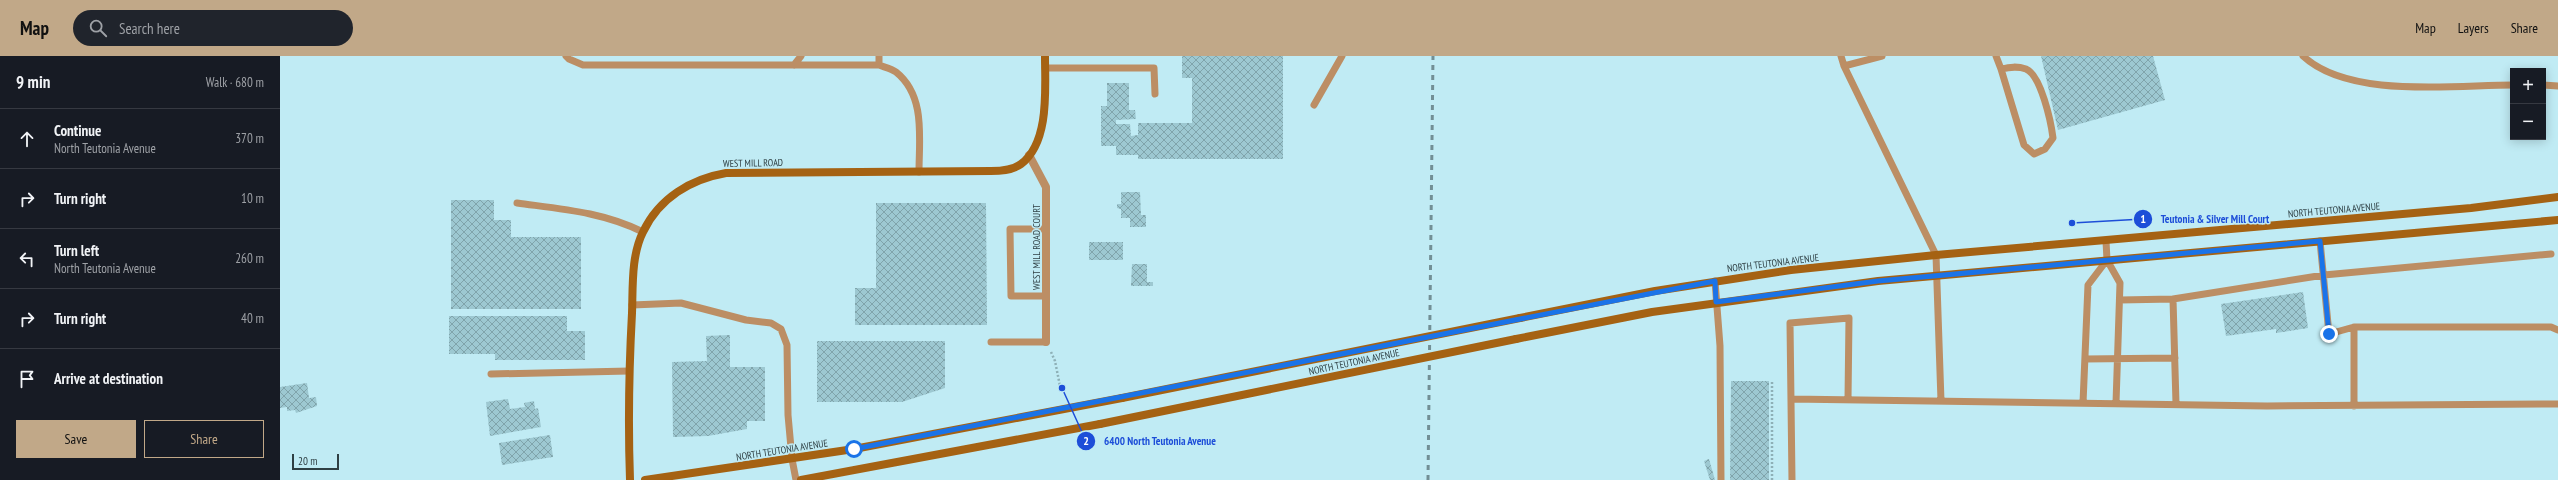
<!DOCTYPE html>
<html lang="en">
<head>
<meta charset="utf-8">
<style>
	:root { --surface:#171b24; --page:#20242c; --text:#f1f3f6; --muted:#9ea1a6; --line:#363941; --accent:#c1a888 }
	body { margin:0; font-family:"PT Sans Narrow",sans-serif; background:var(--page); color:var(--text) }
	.controls { position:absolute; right:12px; top:12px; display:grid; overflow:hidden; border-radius:0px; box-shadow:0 2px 10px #0003 }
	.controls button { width:36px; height:36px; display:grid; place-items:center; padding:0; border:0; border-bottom:1px solid var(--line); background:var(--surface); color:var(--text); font:20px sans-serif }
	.scale { position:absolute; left:12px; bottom:10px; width:47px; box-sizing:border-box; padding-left:4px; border:2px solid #2e3f43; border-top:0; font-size:11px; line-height:14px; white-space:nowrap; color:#2e3f43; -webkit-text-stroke:3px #c0ebf4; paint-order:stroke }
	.stop { position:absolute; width:12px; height:12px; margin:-9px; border:3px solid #1a73e8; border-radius:50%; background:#fff }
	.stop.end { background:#1a73e8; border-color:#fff; box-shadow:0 1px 4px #0008 }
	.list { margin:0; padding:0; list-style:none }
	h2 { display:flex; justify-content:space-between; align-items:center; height:52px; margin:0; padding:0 16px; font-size:17px }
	h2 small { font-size:13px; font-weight:400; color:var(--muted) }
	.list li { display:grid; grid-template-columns:26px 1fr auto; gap:12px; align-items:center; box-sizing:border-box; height:60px; padding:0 16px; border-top:1px solid var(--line) }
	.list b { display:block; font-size:15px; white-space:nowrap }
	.list p { margin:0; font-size:13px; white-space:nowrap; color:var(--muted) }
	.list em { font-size:13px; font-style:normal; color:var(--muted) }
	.actions { display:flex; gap:8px; padding:12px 16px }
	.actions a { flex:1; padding:9px 0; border:1px solid var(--accent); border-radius:0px; text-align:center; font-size:14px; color:var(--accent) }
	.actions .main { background:var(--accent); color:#111 }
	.icon { flex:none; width:22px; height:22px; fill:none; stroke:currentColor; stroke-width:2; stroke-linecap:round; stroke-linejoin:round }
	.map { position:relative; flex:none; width:2278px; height:424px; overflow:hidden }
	header { display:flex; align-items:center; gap:24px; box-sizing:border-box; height:56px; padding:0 20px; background:var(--accent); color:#111 }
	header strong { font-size:19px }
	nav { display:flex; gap:22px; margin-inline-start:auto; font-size:14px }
	.search { width:280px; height:36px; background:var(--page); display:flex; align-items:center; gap:10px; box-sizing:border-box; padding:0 14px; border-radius:22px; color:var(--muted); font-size:15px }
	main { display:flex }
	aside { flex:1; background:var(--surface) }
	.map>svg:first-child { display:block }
</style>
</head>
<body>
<header>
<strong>Map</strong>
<div class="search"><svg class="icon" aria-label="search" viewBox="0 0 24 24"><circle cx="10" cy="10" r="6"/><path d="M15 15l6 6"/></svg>Search here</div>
<nav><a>Map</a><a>Layers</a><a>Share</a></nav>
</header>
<main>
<aside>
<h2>9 min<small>Walk · 680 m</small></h2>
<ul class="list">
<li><svg class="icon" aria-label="ahead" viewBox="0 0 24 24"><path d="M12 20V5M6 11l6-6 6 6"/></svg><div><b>Continue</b><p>North Teutonia Avenue</p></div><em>370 m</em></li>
<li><svg class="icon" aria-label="right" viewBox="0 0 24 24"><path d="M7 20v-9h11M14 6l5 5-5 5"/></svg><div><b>Turn right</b></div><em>10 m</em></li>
<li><svg class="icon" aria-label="left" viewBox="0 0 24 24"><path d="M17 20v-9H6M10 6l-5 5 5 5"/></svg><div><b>Turn left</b><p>North Teutonia Avenue</p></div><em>260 m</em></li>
<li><svg class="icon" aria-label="right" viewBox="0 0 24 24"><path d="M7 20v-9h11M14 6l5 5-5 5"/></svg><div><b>Turn right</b></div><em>40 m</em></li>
<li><svg class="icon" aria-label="arrive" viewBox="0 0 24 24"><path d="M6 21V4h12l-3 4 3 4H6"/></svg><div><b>Arrive at destination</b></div></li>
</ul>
<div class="actions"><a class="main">Save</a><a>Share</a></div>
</aside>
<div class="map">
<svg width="2278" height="424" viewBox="0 0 2278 424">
	<defs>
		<pattern id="building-cross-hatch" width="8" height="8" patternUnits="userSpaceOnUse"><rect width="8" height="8" fill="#9dc8d1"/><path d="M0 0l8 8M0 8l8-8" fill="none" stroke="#80a4ab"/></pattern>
	</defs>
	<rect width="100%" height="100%" fill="#c0ebf4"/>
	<path fill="url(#building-cross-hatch)" d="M902,0H1003V103H858V99H836V90H821V50H827V27H849V54H855L856,63L836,64V68H850L851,80L858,79V67H912V22H902Z
		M1761,0H1873L1885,44L1778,74Z
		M841,136H860L861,159H866V171H850V162H841V153L837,152V148H841Z
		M171,144H214V164H231V181H301V253H171Z
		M596,147H706L707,269H575V232H596Z
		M809,186H843V204H809Z
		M852,208H867V230H851Z
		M867,226H873V230H867Z
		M2023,236L2028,272L1996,277V273L1946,280L1941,248Z
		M169,260H287V275H305V304H215V298H169Z
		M450,279V311H485V365H467V373L428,380L393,381L392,306L427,305L426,280Z
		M537,285H665V332L622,346H537Z
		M1451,325H1489V424H1450Z
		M27,327L29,342L36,341L37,350L16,357L15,354L7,355V351L0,352V331Z
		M228,343L230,353L245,351L244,347L254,345L255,353L258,352L261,371L210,380L206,346Z
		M270,379L273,401L222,409L219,387Z
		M1429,403L1435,424H1430L1424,405Z"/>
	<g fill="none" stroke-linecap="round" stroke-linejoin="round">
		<path stroke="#8eb0b7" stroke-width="2.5" stroke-dasharray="2 2" stroke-linecap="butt" d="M771,296L775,305L780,330
			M1492,424V325"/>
		<path stroke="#bc8e64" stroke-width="7" d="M286,0L289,3L303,9H599C604,11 612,13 616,16C646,40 639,82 639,116
			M1561,0L1564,10L1602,0
			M1716,0L1721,13C1730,11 1737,10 1746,13C1761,19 1771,66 1773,82L1765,93L1754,98L1744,89L1721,13
			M2023,0C2069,43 2173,29 2233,29
			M514,9L521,0
			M599,9V0
			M1564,10L1656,199L1661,345
			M765,12H874L875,38
			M2263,29L2278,30
			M1034,49L1062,0
			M237,147C281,153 323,156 363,176
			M766,173H730L731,240H766
			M1826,185L1827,204L1840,227L1836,347
			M2040,185L2049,278L2074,271V350
			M1435,225L1440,290L1441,424
			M1840,244L1893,243
			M352,249L401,247L466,264L491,267L501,273L507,289L508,359L512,403L516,424
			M2074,271H2271L2278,274
			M711,286H766
			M1805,303L1895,302
			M211,318L349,315
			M1511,343L1987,350L2278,348
			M1803,347L1808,229L1827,204
			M1896,348L1893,243L2044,219L2271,198
			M1512,424L1510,267L1569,262L1568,343"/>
		<path stroke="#bc8e64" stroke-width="8" d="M749,99L766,131V286"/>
		<path stroke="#a56213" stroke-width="8" d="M1240,262L1375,235L1511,214L1656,199L2191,152L2278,141
			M1236,283L1372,256L1598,225L2278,164
			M350,424C348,368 349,312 352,257C353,231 351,200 363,176C379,142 411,123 446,117L711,115C720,115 733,114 741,108C770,86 765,32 765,0
			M365,424L574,393L842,342
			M521,424L820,368"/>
		<path stroke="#728f95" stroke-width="3" stroke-dasharray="5 5" stroke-linecap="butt" d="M1148,424L1153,0"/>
		<path stroke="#a56213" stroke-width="8" d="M842,342L1240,262
			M820,368L1236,283"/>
	</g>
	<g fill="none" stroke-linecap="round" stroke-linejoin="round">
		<path stroke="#1a73e8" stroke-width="5" d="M574,393L1435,225L1436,246L1598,225L2040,185L2049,278"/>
	</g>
	<g text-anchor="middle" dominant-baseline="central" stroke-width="3" stroke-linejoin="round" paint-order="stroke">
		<g font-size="10" fill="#2e3f43" stroke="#c0ebf4">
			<text transform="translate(473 107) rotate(-1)">WEST MILL ROAD</text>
			<text transform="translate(2054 154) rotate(-5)">NORTH TEUTONIA AVENUE</text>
			<text transform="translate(756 191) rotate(-90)">WEST MILL ROAD COURT</text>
			<text transform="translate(1493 207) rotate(-7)">NORTH TEUTONIA AVENUE</text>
			<text transform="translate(1074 306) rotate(-12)">NORTH TEUTONIA AVENUE</text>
			<text transform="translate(502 394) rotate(-9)">NORTH TEUTONIA AVENUE</text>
		</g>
	</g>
	<path fill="none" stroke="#1d4ed8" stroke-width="1.5" d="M1792 167L1863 163M782 332L806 385"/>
	<g fill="#1d4ed8" stroke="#c0ebf4" stroke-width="1.5">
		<circle cx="1792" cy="167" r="4"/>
		<circle cx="782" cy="332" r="4"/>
		<circle cx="1863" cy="163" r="10"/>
		<circle cx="806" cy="385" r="10"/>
	</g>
	<g font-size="12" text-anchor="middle" font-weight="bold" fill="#fff">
		<text x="1863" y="167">1</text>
		<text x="806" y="389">2</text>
	</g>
	<g font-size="11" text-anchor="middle" font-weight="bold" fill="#1d4ed8" stroke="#c0ebf4" stroke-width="3" stroke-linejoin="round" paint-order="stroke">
		<text x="1935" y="167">Teutonia &amp; Silver Mill Court</text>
		<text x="880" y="389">6400 North Teutonia Avenue</text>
	</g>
</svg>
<div class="controls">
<button>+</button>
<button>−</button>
</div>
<div class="scale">20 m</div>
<div class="stop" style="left:574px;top:393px"></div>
<div class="stop end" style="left:2049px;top:278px"></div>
</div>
</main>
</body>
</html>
